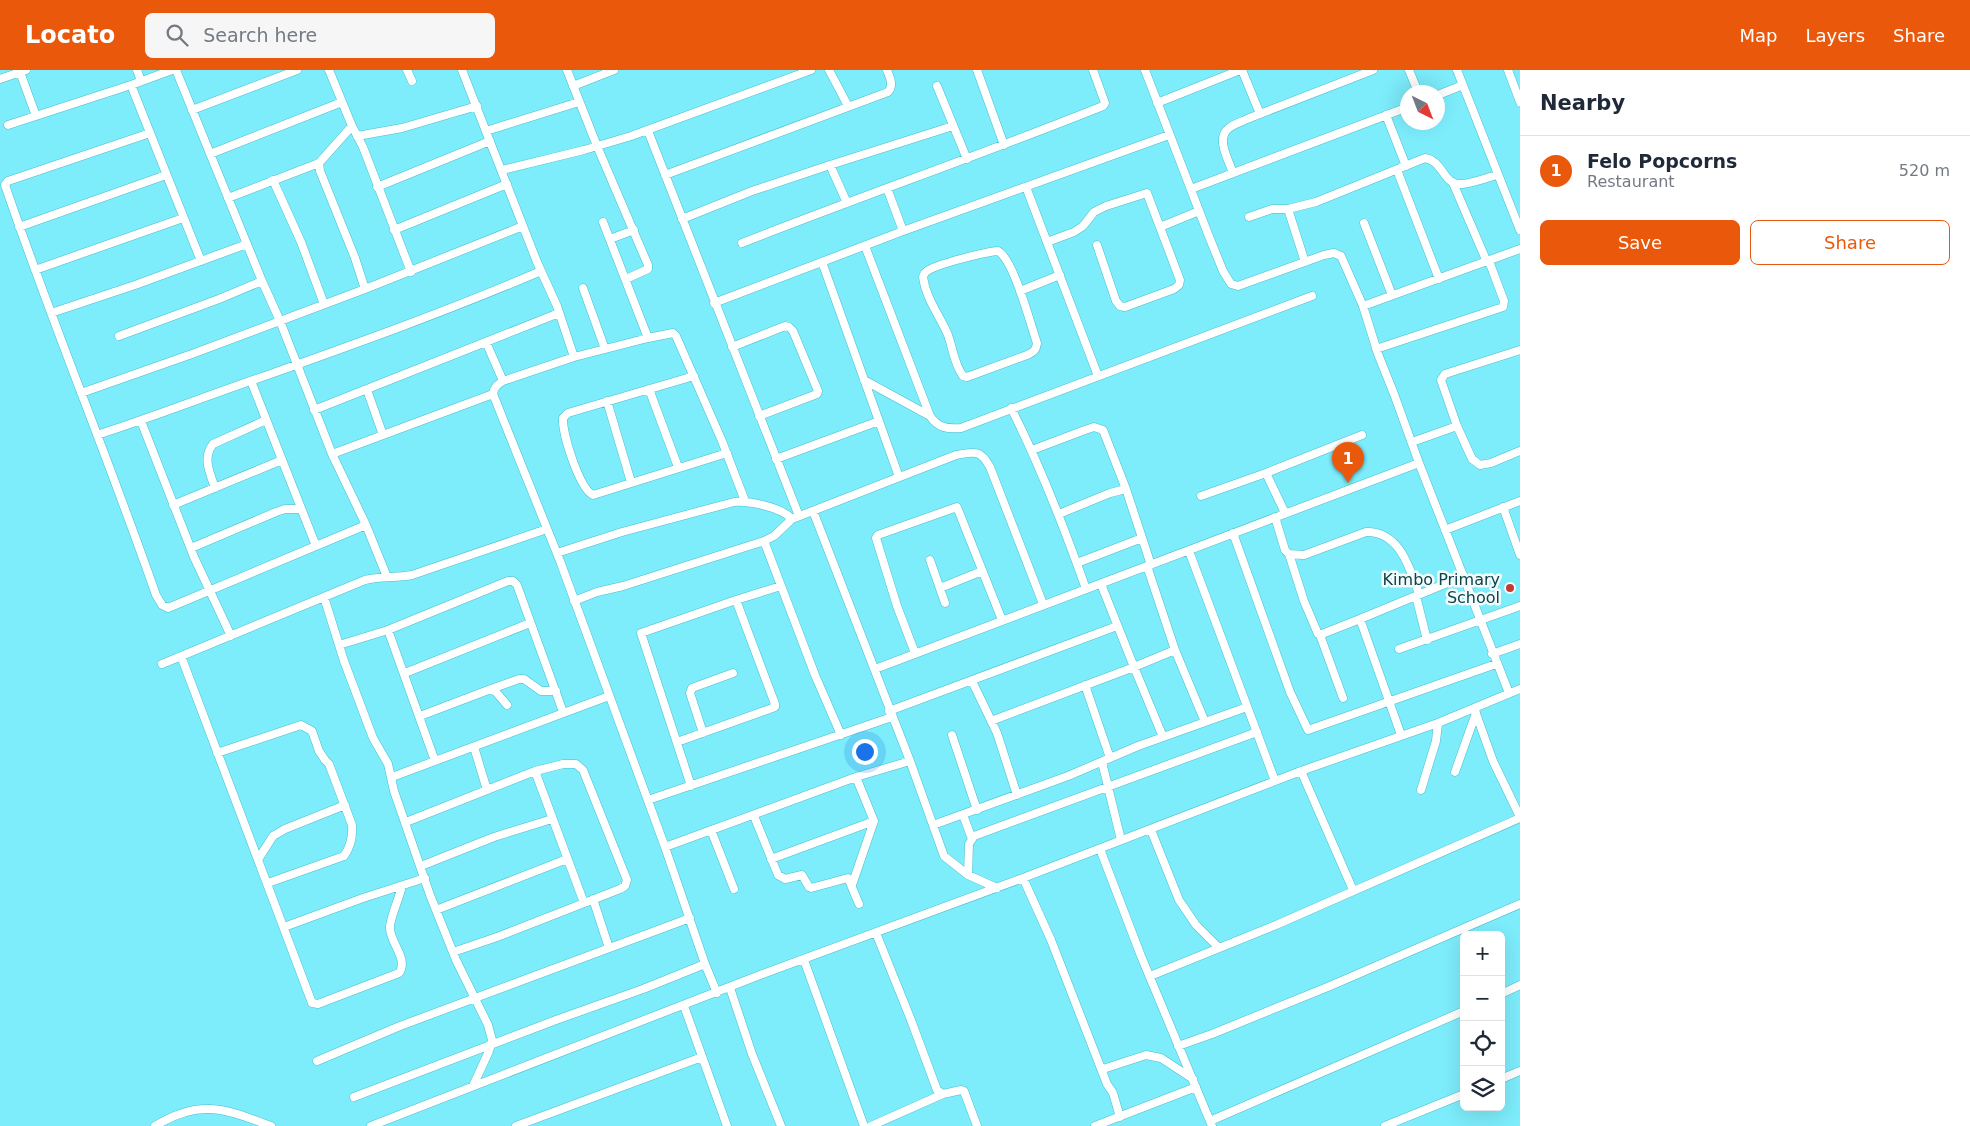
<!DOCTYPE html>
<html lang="en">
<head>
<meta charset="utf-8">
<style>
	:root { --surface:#fff; --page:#f6f6f7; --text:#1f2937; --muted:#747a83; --line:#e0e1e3; --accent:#ea580c }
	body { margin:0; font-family:"DejaVu Sans",sans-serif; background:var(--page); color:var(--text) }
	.controls { position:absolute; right:15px; bottom:15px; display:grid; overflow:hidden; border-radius:8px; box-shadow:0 5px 20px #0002 }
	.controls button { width:45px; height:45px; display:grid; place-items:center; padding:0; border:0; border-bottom:1px solid var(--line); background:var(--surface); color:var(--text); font:25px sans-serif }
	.compass { position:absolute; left:1400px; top:15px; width:45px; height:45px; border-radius:50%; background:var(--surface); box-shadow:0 5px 20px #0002; rotate:138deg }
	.you { position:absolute; left:864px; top:681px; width:18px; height:18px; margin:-12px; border:4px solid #fff; border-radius:50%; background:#1a73e8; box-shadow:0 0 0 8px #1a73e833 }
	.badge { display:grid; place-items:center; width:32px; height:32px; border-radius:50%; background:var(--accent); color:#fff; font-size:16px; font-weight:700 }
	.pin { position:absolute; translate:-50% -41px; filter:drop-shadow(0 1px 2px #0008) }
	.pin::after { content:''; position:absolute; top:26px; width:18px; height:15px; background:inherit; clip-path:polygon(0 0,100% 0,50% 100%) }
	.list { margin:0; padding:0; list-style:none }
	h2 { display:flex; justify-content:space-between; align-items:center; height:65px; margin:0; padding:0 20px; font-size:21px }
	h2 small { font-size:16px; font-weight:400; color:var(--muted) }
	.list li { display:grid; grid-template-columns:32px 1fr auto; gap:15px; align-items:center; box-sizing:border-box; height:70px; padding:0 20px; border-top:1px solid var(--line) }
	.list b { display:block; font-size:19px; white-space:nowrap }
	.list p { margin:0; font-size:16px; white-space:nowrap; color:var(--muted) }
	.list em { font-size:16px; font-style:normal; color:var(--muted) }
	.actions { display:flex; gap:10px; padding:15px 20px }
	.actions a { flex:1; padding:11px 0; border:1px solid var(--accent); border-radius:8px; text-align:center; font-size:18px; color:var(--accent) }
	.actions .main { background:var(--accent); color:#fff }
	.icon { flex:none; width:28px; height:28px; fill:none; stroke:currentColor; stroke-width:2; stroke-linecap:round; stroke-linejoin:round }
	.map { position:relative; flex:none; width:1520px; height:1056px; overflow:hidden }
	header { display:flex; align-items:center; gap:30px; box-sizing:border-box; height:70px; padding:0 25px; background:var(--accent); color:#fff }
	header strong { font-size:24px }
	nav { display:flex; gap:28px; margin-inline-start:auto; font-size:18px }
	.search { width:350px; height:45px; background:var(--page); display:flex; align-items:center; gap:12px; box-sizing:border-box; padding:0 18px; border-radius:8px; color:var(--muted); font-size:19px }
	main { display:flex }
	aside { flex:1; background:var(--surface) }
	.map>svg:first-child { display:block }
</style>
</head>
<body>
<header>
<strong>Locato</strong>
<div class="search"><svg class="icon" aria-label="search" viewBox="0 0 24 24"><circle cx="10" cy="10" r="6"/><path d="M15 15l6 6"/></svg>Search here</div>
<nav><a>Map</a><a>Layers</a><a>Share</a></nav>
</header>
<main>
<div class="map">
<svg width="1520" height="1056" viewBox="0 0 1520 1056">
	<rect width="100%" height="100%" fill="#7decfb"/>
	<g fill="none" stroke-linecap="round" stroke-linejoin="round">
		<g stroke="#4bbecc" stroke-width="9">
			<path id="minor" d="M137,0L141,11
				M176,0L262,211L280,251L332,384L366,455L387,507
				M329,0L352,56L363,77L411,202
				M407,0L412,11
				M462,0L537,192L557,236L574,287
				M567,0L597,76L648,195V199L626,209
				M829,0L848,36
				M977,0L1004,75
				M1145,0L1208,164L1223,201L1231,214L1238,216L1324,185L1334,183L1341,186L1363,236L1378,284L1394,324L1419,393L1509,623
				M1242,0L1260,44
				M1409,0L1418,22
				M1457,0L1520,160
				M1508,0L1520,32
				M20,2L36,46
				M0,9L26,0
				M131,15L201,191
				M573,16L614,0
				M937,16L967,89
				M1438,25L1463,15
				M1157,33L1240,0
				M192,40L297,0
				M1386,45L1406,96
				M8,55L131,15L172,0
				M352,56L319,93L320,101L355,188L365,219
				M486,61L579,32
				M648,61L799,446
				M150,63L8,111L5,115C52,253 108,387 156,525L162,535L168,538L366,455
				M357,66L402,58L477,36
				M210,84L342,32
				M830,95L953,56
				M502,100L584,80L631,66L811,0
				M1397,100L1439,209
				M1233,103C1229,91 1215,68 1229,58C1234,54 1241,52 1247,49L1373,0
				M665,105L888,22C894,15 890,8 887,0
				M273,110L301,172L324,234
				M1453,113L1487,192
				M377,117L490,71
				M1026,117L1098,306
				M887,118L903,161
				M1191,119L1408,37
				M228,128L319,93
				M1288,139L1305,192
				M1249,147L1272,139H1288L1316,132L1425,88C1444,91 1443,116 1462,114C1474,113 1486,108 1497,105
				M682,149L752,121L830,95L847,133
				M603,152L648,268
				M1364,153L1392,225
				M19,157L166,105
				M1160,157L1199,141
				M394,160L507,114
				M610,169L634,160
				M1047,172L1074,162L1083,156L1094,142L1106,136L1147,123L1180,210L1179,215L1174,219L1125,237L1120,236L1116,231L1097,175
				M742,173C862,126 983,84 1103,36L1105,33L1093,0
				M865,176L930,346C938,358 947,359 961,358L1312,226
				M998,181C1014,190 1030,253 1037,273C1036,280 1034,282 1027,285L967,307L963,306C954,294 953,279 948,265C940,246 926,229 923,207C924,204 924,203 927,201C937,194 985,182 998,181Z
				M822,192L899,407
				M35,200L183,148
				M583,218L605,279
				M1020,221L1060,205
				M714,233L903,161L1169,65
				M1363,236L1520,179
				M51,243L135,215L247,174
				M119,266L219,229L262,211
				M486,272L503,311
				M732,277L785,256L789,257L793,261L818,321L817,324L759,346
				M1376,279L1503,237L1504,231L1489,191
				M1520,280L1445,304L1441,310L1457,356L1472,389L1480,395L1491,393L1520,381
				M694,306L568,343L563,348C562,363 579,418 593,425L727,383
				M864,310L930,346
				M251,311L316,476
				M649,319L678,397
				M367,320L383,365
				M81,323L192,284L365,219L523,156
				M607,331L631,412
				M1011,338C1041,397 1064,457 1086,519
				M314,340L559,243
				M141,351L194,487L231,566
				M97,365C153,347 209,325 265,306C358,273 450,240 541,201
				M1412,372L1457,356
				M1032,380L1085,360L1094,357L1103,360L1126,419L1151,495
				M332,384L493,324
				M776,389L879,351
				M1266,403L1285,443
				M215,418C210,403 202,388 213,374L266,350
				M1201,426L1266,403L1362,365
				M173,435L282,390
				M1503,437L1520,485
				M813,441L910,691L944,786L968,805L997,818
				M1059,444L1110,423L1126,419
				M1275,447L1285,480L1289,484L1304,485L1366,462C1400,461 1410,499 1419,524
				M1445,460L1520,431
				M1233,463L1290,622L1308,660L1496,594
				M764,471L815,605L841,665
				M191,478L276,442L285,439H301
				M1189,481L1275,711
				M557,483L622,462L734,432C750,431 781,437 792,449
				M1289,484L1304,531L1318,564H1322L1360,549L1401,665
				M930,490L945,533
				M1077,493L1142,468
				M1147,496L1175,580
				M1101,514L1134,597L1175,580L1205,652
				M940,518L982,501
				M1416,526L1427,570
				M324,527L344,591L373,668L388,694L394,721L430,825L456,890L488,955L492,970L489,981L473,1016
				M574,531L597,522L623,516L764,471L774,466L792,449L956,385C975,382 980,379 990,397L1043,534
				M1360,549L1464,506
				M388,560L508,511H513L517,515L563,642
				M1320,565L1343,628
				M339,575L388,560L435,691
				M1399,579L1520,536
				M915,583L897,536L876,468L878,465L957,437L1002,550
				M1492,584L1520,574
				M181,586L312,933L318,934L399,903C409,889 390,873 390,858C389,851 400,826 402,816
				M162,594L365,510C381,506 396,508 412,505L547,459
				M875,599L1419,393
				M405,603L530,553
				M972,611L997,663L1017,725
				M1085,615L1110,688
				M491,619L519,609H524L541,621H556
				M1474,638L1493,691L1520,747
				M889,641L1117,556
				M420,646L491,619L496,622L507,635
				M991,651L1134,597L1163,667
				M703,663L690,623L692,618L733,603
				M952,665L977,740
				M677,672L775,637V634L736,530L781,516
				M474,677L487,720
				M217,683L301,655L312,661L319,681L325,690L329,694L352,755C353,767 351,776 344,786L268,813
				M1102,692L1121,770
				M535,701L584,833
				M1301,701L1353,820
				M1455,702L1476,643
				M392,707L609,626
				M691,716L641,563L736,530
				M1421,720L1436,671L1438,653
				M648,730L892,647
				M963,745L972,769
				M754,746L778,805L785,809L802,805L809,817L811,818L848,808L859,834
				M406,752L535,701L563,694H576L583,700L627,810L625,816L620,819L497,867L453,882
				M933,755L1068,706L1138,676L1247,637
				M711,760L734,819
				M1151,760L1179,830L1196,855L1219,878
				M665,777L856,707L910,691
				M1100,779L1141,886L1212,1056
				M259,788L273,766L285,759L345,735
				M771,789L874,751
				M421,796L494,767L552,749
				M968,805L969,774L974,766L1257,662
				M1023,808L1051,870L1107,1014L1113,1023L1120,1047
				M852,815L874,751L856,707
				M593,829L609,878
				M436,840L567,789
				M284,857L363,828L425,808
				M876,863L911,950L937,1020L943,1024L961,1020L964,1021L977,1056
				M804,890L864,1056
				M1150,906L1276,855L1520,748
				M730,918L752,984L781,1056
				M717,923L705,894L665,777L560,491L493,324C494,317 497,315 503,311L574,287L648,268L673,263L676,266L722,371L745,431
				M1501,924L1520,915
				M684,936L727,1056
				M1178,976L1212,964L1330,916L1520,834
				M317,991L400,956L690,848
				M1103,999L1146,985L1161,988L1193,1009
				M1501,1009L1520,1001
				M354,1027L556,950L643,919L705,894
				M1210,1051L1464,941
				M155,1056C200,1028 225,1039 271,1056
				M371,1056L760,905L1023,808L1301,701L1438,653L1520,619
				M516,1056L702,987
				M871,1056L943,1024
				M1095,1056L1196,1017
				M1385,1056L1464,1024"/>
		</g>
		<use href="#minor" stroke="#fff" stroke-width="8"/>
	</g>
	<circle fill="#c63833" stroke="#f2fcfd" stroke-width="2" cx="1510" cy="518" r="5"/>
	<g text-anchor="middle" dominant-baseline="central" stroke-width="5" stroke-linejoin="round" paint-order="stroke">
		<g font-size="16" fill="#104248" stroke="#f2fcfd" text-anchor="end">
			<text x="1500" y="509">Kimbo Primary<tspan x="1500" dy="18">School</tspan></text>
		</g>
	</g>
</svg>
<div class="controls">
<button>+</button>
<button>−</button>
<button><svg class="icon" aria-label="locate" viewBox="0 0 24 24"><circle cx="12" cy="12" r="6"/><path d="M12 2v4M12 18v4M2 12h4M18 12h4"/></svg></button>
<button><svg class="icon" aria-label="layers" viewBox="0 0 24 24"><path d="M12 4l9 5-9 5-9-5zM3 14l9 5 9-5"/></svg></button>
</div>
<svg class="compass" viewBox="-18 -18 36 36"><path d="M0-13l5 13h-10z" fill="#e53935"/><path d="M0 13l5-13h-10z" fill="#747a83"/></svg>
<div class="you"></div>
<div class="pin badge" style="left:1348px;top:413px">1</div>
</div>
<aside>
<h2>Nearby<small></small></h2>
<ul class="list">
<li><span class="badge">1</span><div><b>Felo Popcorns</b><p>Restaurant</p></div><em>520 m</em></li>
</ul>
<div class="actions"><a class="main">Save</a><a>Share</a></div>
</aside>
</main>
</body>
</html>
